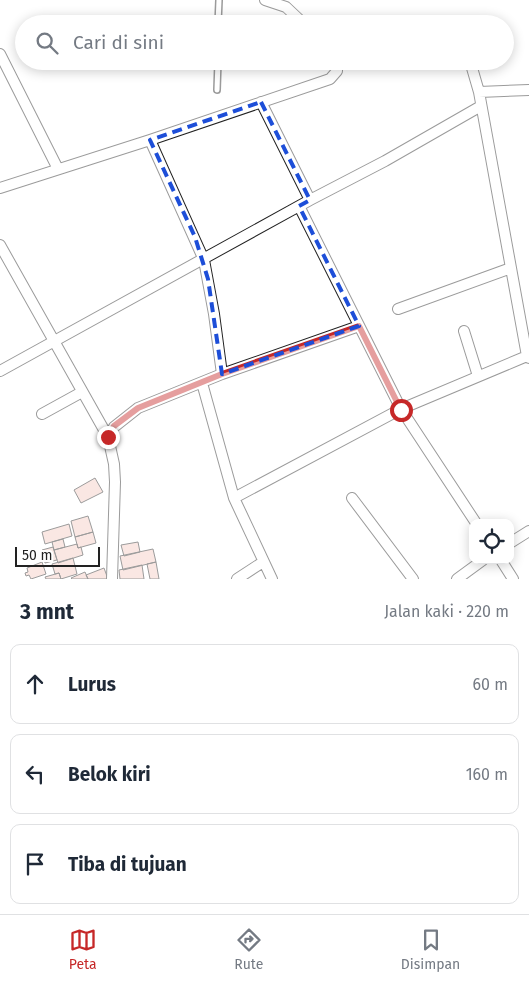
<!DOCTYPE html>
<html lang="id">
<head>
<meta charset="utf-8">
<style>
	:root { --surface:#fff; --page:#f6f6f7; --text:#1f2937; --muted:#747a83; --line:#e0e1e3; --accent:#c62828 }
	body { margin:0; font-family:"Fira Sans",sans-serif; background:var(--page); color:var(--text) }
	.controls { position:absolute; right:15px; bottom:15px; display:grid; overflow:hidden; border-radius:10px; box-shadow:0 2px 12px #0003 }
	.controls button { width:45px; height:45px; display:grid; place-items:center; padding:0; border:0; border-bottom:1px solid var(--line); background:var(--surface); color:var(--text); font:25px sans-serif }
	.scale { position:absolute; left:15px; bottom:12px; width:85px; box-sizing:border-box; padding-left:5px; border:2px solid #222; border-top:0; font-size:14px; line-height:18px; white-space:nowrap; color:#222; -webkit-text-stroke:4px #fff; paint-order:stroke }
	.stop { position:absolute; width:15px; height:15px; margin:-11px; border:4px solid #c62828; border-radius:50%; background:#fff }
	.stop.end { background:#c62828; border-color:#fff; box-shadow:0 1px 5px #0008 }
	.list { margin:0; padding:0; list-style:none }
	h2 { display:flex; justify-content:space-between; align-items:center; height:65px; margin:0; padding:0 20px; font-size:21px }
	h2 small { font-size:16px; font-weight:400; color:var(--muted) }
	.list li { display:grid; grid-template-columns:32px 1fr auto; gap:15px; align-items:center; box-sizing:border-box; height:80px; margin:0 10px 10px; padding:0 10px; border:1px solid var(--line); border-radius:10px }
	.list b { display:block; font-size:19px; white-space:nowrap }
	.list em { font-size:16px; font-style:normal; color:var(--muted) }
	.icon { flex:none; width:28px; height:28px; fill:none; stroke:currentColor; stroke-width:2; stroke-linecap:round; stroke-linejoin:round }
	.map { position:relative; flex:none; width:529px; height:579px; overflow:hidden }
	.search { position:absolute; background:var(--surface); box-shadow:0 2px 12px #0003; left:15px; right:15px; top:15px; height:55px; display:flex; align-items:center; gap:12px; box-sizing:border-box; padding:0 18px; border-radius:28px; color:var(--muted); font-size:19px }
	.sheet { height:335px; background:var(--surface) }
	nav { display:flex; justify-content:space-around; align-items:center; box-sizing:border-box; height:70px; border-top:1px solid var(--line); background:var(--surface); font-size:14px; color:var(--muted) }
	nav a { display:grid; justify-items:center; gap:2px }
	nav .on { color:var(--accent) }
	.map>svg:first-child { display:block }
</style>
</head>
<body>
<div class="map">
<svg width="529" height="579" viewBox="0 0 529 579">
	<rect width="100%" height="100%" fill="#fff"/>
	<path fill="#f3c9c0" stroke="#222" d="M95,478L103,492L81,503L74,490Z
		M88,516L93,532L75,537L71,521Z
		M69,524L72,536L45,544L42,532Z
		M93,532L96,543L78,548L75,537Z
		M63,539L65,547L54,550L52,542Z
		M138,542L140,552L124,556L121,545Z
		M77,544L78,548L81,547L83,555L58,563L54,550Z
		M53,547L57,560L45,563L42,550Z
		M153,549L156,562L123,570L120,556Z
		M73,558L77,574L61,579L59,573L55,574L52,564Z
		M42,562L46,574L31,579L29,575L26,576L25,573L28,572L27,568Z
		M156,562L159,579H150L147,564Z
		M142,565L144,579H120L119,570Z
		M104,568L108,579H88L86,575Z
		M85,572L88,579H72L71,578Z
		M59,573L61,579H46L45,577Z"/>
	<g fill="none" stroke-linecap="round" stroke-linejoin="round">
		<g stroke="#222" stroke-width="8">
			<path id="service" d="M218,24L219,0
				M217,90L218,61"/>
		</g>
		<g stroke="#222" stroke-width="12">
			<path id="minor" d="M265,0L286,7L304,24
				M0,54L58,169
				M470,61L479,92L527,356L529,358
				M479,92L529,90
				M261,102L310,200
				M150,140L204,260L214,314L222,374
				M0,188L150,140L330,79L337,71V61
				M299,206L401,409L476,523
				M0,245L108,437L114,464L115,482L112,579
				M398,309L511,268
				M464,331L478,376
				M0,371L310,200L385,161L481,106
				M202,383L234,498L272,579
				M42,414L82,392
				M108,437L114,427L138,408L222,374L359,326
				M234,498L401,409L527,356
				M352,498L413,579
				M510,543L529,531
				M501,560L513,579
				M237,579L263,562
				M457,579L483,560"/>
		</g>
		<use href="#service" stroke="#fff" stroke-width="5"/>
		<use href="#minor" stroke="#fff" stroke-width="10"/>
	</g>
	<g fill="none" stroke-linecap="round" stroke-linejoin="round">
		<path stroke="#c62828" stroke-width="6" d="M108,437L114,426L138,408L222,374L359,326L401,410"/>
	</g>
	<path d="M0 0H529V579H0ZM261,102L310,200L299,206L359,326L222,374L208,279L195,237L150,140Z" fill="#fff" fill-opacity=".55" fill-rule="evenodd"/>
	<path fill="none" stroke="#1d4ed8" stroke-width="4" stroke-dasharray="10 6" stroke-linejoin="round" d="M261,102L310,200L299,206L359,326L222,374L208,279L195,237L150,140Z"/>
</svg>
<div class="controls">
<button><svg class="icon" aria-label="locate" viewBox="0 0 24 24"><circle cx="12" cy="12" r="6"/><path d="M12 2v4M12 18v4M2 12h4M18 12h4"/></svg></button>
</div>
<div class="scale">50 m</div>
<div class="stop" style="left:401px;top:410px"></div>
<div class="stop end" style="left:108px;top:437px"></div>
<div class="search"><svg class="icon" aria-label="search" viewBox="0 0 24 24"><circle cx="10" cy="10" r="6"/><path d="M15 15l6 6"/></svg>Cari di sini</div>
</div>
<section class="sheet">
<h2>3 mnt<small>Jalan kaki · 220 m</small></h2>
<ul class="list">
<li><svg class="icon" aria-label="ahead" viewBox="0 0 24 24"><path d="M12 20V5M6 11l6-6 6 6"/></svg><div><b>Lurus</b></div><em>60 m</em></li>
<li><svg class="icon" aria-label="left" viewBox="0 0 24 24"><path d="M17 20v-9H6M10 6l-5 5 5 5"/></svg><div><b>Belok kiri</b></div><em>160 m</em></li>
<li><svg class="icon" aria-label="arrive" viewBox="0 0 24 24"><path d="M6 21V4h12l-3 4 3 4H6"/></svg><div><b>Tiba di tujuan</b></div></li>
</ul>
</section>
<nav>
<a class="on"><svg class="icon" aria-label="map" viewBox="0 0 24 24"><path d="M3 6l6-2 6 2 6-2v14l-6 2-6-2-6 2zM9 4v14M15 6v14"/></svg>Peta</a>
<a><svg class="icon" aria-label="directions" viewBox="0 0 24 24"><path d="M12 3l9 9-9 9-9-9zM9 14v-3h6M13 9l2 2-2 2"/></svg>Rute</a>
<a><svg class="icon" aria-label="saved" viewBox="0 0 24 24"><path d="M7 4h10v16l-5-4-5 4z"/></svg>Disimpan</a>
</nav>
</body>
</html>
